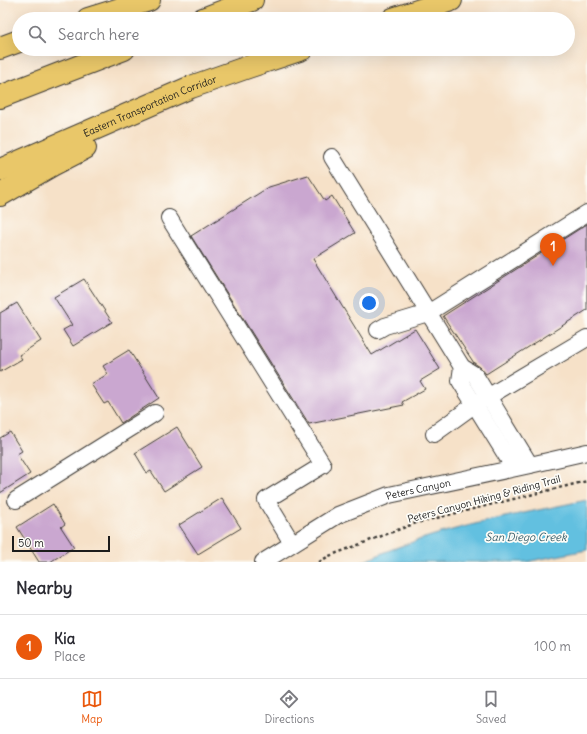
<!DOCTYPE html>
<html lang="en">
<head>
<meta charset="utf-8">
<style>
	:root { --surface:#fff; --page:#f7f7f7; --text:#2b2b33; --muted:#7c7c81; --line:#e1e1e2; --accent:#ea580c }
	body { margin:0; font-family:Delius,sans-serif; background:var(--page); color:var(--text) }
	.scale { position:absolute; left:12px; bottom:10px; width:98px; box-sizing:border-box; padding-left:4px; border:2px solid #1c1c1c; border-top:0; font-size:11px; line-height:14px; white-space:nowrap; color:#1c1c1c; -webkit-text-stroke:3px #fdfcf7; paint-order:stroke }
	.you { position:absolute; left:369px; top:303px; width:14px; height:14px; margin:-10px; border:3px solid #fff; border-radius:50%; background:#1a73e8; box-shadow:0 0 0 6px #1a73e833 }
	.badge { display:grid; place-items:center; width:26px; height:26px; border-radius:50%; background:var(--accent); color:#fff; font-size:13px; font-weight:700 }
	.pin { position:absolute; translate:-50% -33px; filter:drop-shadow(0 1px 2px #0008) }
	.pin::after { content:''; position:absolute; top:21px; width:14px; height:12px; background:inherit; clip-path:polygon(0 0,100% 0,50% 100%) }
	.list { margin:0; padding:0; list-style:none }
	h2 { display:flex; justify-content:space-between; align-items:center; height:52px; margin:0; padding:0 16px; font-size:17px }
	h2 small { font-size:13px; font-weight:400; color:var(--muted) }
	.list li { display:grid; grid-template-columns:26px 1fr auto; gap:12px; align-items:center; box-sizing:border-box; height:64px; padding:0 16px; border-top:1px solid var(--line) }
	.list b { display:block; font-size:15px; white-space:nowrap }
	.list p { margin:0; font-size:13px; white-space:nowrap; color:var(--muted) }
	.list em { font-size:13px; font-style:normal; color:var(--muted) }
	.icon { flex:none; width:22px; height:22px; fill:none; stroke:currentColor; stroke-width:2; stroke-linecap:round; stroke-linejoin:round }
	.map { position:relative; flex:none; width:587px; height:562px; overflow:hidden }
	.search { position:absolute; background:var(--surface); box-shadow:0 4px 16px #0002; left:12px; right:12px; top:12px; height:44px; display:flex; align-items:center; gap:10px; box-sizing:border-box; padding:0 14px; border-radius:22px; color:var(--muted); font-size:15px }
	.sheet { height:116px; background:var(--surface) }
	nav { display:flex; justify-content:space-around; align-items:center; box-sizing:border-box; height:56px; border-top:1px solid var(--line); background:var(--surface); font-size:11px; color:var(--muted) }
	nav a { display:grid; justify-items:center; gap:2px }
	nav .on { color:var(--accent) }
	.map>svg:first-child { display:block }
</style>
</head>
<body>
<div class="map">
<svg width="587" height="562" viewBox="0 0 587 562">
	<rect width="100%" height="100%" fill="#fdfcf7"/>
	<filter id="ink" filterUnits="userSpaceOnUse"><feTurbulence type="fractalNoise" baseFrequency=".025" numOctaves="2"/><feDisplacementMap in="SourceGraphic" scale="8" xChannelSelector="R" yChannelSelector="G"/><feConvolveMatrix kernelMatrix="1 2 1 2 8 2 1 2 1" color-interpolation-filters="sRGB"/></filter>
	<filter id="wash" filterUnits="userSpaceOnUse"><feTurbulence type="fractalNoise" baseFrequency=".012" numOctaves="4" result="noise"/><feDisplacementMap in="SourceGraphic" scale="16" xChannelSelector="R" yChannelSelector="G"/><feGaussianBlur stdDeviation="0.9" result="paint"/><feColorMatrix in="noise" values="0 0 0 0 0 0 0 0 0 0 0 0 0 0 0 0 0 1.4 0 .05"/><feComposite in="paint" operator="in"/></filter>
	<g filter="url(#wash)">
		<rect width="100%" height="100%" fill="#f6e1c8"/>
		<path fill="#62c0e0" stroke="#3f6e7e" d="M587,500V550L526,562H362C375,557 388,550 401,546C461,524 525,513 587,500Z"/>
		<g id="blocks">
			<path fill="#caa7d0" d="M308,175L325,201L332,196L355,233L313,259L372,355L415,329L440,369L420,381L425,389L402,402L404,405L309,424L191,236L269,187Z
				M587,224V310L486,374L480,367L474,363L443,316Z
				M84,279L112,322L73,346L63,330L72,325L54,297Z
				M17,303L41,341L19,355L22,359L0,372V313Z
				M129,350L159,398L121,423L108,402L104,404L91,384L108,374L103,366Z
				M177,427L202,467L164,491L151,471L147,473L135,453Z
				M10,432L22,451L17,454L30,474L0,493V438Z
				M222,498L241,528L198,554L179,525Z
				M53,504L65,524L61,527L74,547L50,562H39L17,527Z"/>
		</g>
	</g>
	<g filter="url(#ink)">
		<use href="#blocks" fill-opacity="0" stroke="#3d3a36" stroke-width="1"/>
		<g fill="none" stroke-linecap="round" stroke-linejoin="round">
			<g stroke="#3d3a36" stroke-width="18">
				<g id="minor">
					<path d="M332,157L462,367L475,375L530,465"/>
					<path d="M169,218L323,465L266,500L292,543"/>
					<path d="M378,330L385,326L428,313L587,213"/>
					<path d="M462,367L460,381L514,468"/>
					<path d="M434,434L474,405L587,338"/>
					<path d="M16,500L155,413"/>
					<path id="s1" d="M263,562L338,515L389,495L530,465L587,452"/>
				</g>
			</g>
			<g stroke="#3d3a36" stroke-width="24">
				<g id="highway">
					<path d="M88,19L149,0"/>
					<path d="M203,19L252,0"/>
					<path d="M393,19L451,0"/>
					<path d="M0,48L19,41"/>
					<path d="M0,97L124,49"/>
					<path id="s2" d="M0,170L191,87L248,67L302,49"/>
					<path d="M0,195L52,165L85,148"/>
				</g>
			</g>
			<path stroke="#3d3a36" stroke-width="2.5" stroke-dasharray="3 3" stroke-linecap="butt" d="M319,562L329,556L416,523L587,481"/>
			<use href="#minor" stroke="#fff" stroke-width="16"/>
			<use href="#highway" stroke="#e9c769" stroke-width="22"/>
		</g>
	</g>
	<g text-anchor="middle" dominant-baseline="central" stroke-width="3.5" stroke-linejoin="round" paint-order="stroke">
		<g font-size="10" fill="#1c1c1c" stroke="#fdfcf7">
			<text stroke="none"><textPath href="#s2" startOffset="163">Eastern Transportation Corridor</textPath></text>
			<text stroke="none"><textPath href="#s1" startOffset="173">Peters Canyon</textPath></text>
			<text transform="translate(484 499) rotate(-15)">Peters Canyon Hiking &amp; Riding Trail</text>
		</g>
		<g font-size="11" font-style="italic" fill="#385e6a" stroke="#fdfcf7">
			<text x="526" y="537">San Diego Creek</text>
		</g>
	</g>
</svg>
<div class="scale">50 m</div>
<div class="you"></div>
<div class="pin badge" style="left:553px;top:266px">1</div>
<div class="search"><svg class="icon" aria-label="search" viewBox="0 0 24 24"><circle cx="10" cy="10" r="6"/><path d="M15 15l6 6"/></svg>Search here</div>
</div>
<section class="sheet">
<h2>Nearby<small></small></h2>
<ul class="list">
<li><span class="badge">1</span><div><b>Kia</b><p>Place</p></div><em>100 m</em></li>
</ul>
</section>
<nav>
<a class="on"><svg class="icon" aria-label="map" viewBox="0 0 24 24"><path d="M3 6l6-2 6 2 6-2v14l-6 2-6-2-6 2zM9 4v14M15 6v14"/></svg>Map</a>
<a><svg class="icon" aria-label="directions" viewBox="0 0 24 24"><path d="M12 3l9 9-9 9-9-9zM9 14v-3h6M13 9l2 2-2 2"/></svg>Directions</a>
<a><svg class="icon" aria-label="saved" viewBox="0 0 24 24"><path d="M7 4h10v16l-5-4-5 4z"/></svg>Saved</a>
</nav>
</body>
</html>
